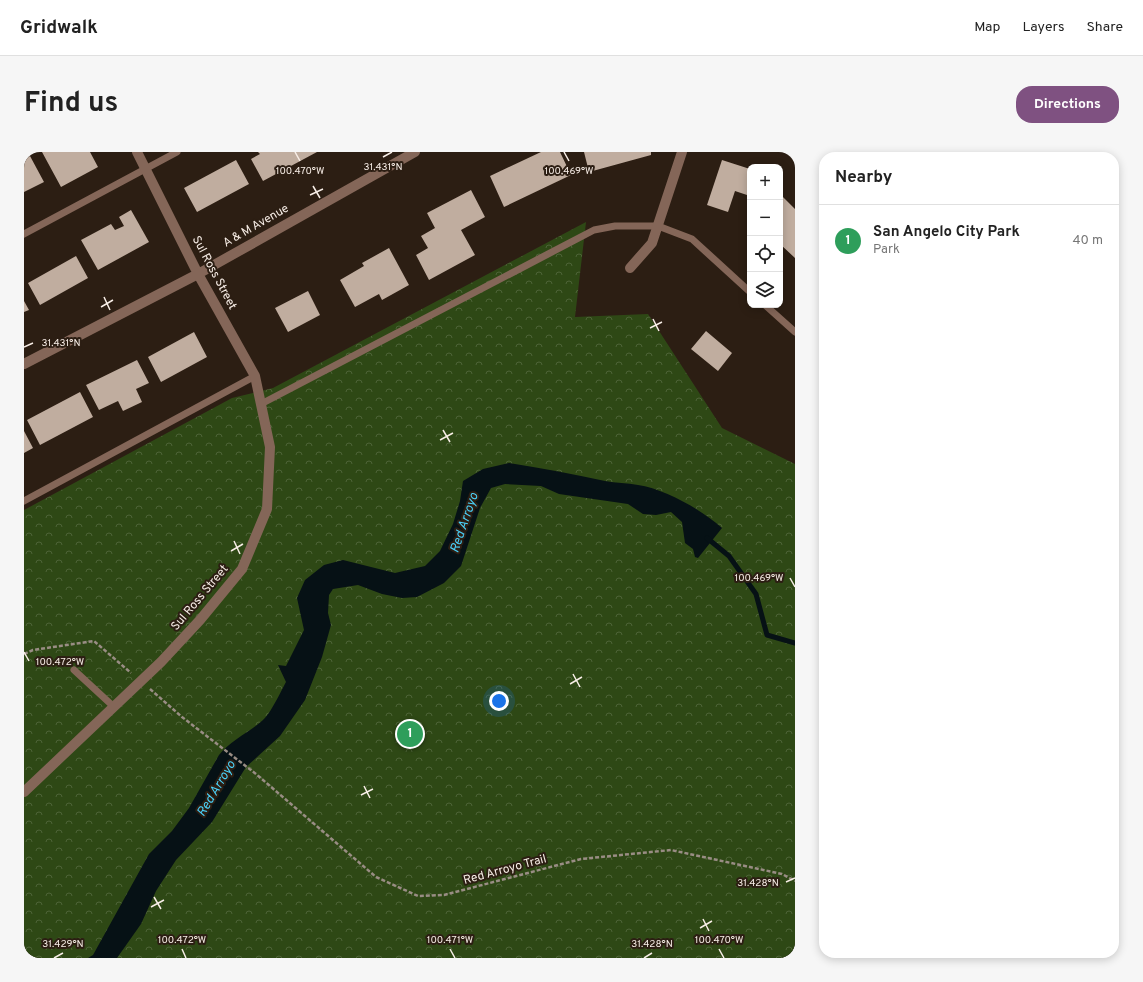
<!DOCTYPE html>
<html lang="en">
<head>
<meta charset="utf-8">
<style>
	:root { --surface:#fff; --page:#f6f6f6; --text:#222; --muted:#767676; --line:#e0e0e0; --accent:#7f5181 }
	body { margin:0; font-family:Overpass,sans-serif; background:var(--page); color:var(--text) }
	.controls { position:absolute; right:12px; top:12px; display:grid; overflow:hidden; border-radius:8px; box-shadow:0 2px 10px #0003 }
	.controls button { width:36px; height:36px; display:grid; place-items:center; padding:0; border:0; border-bottom:1px solid var(--line); background:var(--surface); color:var(--text); font:20px sans-serif }
	.you { position:absolute; left:475px; top:549px; width:14px; height:14px; margin:-10px; border:3px solid #fff; border-radius:50%; background:#1a73e8; box-shadow:0 0 0 6px #1a73e833 }
	.badge { display:grid; place-items:center; width:26px; height:26px; border-radius:50%; background:var(--accent); color:#fff; font-size:13px; font-weight:700 }
	.pin { position:absolute; translate:-50% -50%; border:2px solid #fff; box-shadow:0 1px 4px #0006 }
	.list { margin:0; padding:0; list-style:none }
	h2 { display:flex; justify-content:space-between; align-items:center; height:52px; margin:0; padding:0 16px; font-size:17px }
	h2 small { font-size:13px; font-weight:400; color:var(--muted) }
	.list li { display:grid; grid-template-columns:26px 1fr auto; gap:12px; align-items:center; box-sizing:border-box; height:72px; padding:0 16px; border-top:1px solid var(--line) }
	.list b { display:block; font-size:15px; white-space:nowrap }
	.list p { margin:0; font-size:13px; white-space:nowrap; color:var(--muted) }
	.list em { font-size:13px; font-style:normal; color:var(--muted) }
	.icon { flex:none; width:22px; height:22px; fill:none; stroke:currentColor; stroke-width:2; stroke-linecap:round; stroke-linejoin:round }
	.map { position:relative; flex:none; width:771px; height:806px; overflow:hidden; border-radius:16px }
	header { display:flex; align-items:center; gap:24px; box-sizing:border-box; height:56px; padding:0 20px; background:var(--surface); border-bottom:1px solid var(--line) }
	header strong { font-size:19px }
	nav { display:flex; gap:22px; margin-inline-start:auto; font-size:14px }
	.intro { display:flex; align-items:center; justify-content:space-between; box-sizing:border-box; height:96px; padding:0 24px }
	h1 { margin:0; font-size:28px }
	.button { padding:10px 18px; border-radius:16px; background:var(--accent); color:#fff; font-size:14px; font-weight:700 }
	main { display:flex; gap:24px; padding:0 24px }
	aside { flex:1; background:var(--surface); border-radius:16px; box-shadow:0 2px 10px #0003 }
	.map>svg:first-child { display:block }
</style>
</head>
<body>
<header>
<strong>Gridwalk</strong>
<nav><a>Map</a><a>Layers</a><a>Share</a></nav>
</header>
<div class="intro"><h1>Find us</h1><a class="button">Directions</a></div>
<main>
<div class="map">
<svg width="771" height="806" viewBox="0 0 771 806">
	<defs>
		<pattern id="park-crowns" width="20" height="18" patternUnits="userSpaceOnUse"><rect width="20" height="18" fill="#2e4815"/><path d="M2 6a3 3 0 1 1 6 0M12 15a3 3 0 1 1 6 0" fill="none" stroke="#4d6337"/></pattern>
	</defs>
	<rect width="100%" height="100%" fill="#2c1e13"/>
	<path fill="url(#park-crowns)" d="M562,70L551,165L624,162L698,276L771,312V806H0V358L208,246L249,236Z"/>
	<path fill="#061115" d="M485,311C517,316 549,322 581,329C592,331 603,331 614,333C641,337 678,358 698,376L674,406L671,405L669,397L661,391L658,370L647,360L632,363L619,362L604,352L535,342L517,334L481,332L467,336L456,356L437,414L420,431L393,445L378,446L358,442L334,433L309,437L305,443L304,461L307,473L298,505L281,548L256,584L222,615L188,670L152,708L132,739L117,772L93,806H64L69,803L125,702L148,679L165,656L195,603C207,588 225,581 239,568C247,561 257,539 262,530L254,513L262,514L280,478L273,446L281,428L300,413L319,408L371,421L401,414L416,399L429,372L436,349L439,329L459,317Z"/>
	<g fill="none" stroke-linecap="round" stroke-linejoin="round">
		<path stroke="#061115" stroke-width="5" d="M683,386L705,404L732,442L743,483L771,491"/>
	</g>
	<path fill="#c0ad9f" d="M18,0H66L74,15L37,35Z
		M234,0H293L239,29L227,7L236,2Z
		M517,0H536L547,23L480,55L466,24Z
		M560,0H627V3L565,20Z
		M6,4L20,30L0,40V8Z
		M212,8L225,32L173,60L160,36Z
		M698,8L726,17V44L711,39L704,60L683,53Z
		M447,38L461,65L437,78L451,103L405,128L392,103L404,96L397,84L411,76L403,61Z
		M758,44L771,57V106L756,92V46Z
		M107,58L125,90L74,118L57,88L87,72L91,78L100,74L95,65Z
		M365,96L385,133L358,148L355,142L331,155L316,128L340,114L338,111Z
		M52,104L64,126L16,153L4,131Z
		M284,139L296,163L264,180L251,156Z
		M0,149L5,158L0,160Z
		M682,179L708,201L694,219L667,197Z
		M170,180L183,205L137,230L124,205Z
		M113,208L125,231L112,237L118,250L99,259L94,249L75,258L62,233Z
		M56,240L69,265L16,293L3,268Z
		M0,279L9,296L0,301Z"/>
	<g fill="none" stroke-linecap="round" stroke-linejoin="round">
		<path stroke="#998d84" stroke-width="2.5" stroke-dasharray="4 2" stroke-linecap="butt" d="M0,502L9,498L70,489L107,521
			M126,537L158,565L232,622L352,725L394,744L420,743L557,707L647,698L758,722L771,729"/>
		<path stroke="#846658" stroke-width="7" d="M0,82L153,0
			M741,153L771,180
			M237,252L570,78L591,74H634L668,87L726,140
			M0,349L231,224
			M50,518L90,555"/>
		<path stroke="#846658" stroke-width="10" d="M606,116L628,91L658,0
			M0,212L174,122L391,0
			M0,640L137,510L176,468L218,417L243,357L246,295L231,224L174,122L113,0"/>
	</g>
	<path fill="none" stroke="#f7ede6" stroke-width="1.5" d="M271,0L276,9M540,0L545,9M359,5L368,0M289,34L296,46M286,43L299,37M80,145L86,158M77,155L89,148M629,167L635,179M626,176L638,170M0,195L9,191M419,278L426,290M416,288L429,281M210,389L216,402M207,399L219,392M766,426L771,435M0,500L5,509M549,522L556,535M546,532L558,525M340,634L346,646M337,643L349,637M762,730L771,726M130,745L137,757M127,755L140,748M679,767L685,779M676,776L688,769M158,797L162,806M426,797L431,806M695,797L700,806M30,806L39,801M620,806L628,801"/>
	<g text-anchor="middle" dominant-baseline="central" stroke-width="4" stroke-linejoin="round" paint-order="stroke">
		<g font-size="12" fill="#f7ede6" stroke="#2c1e13">
			<text transform="translate(232 74) rotate(-30)">A &amp; M Avenue</text>
			<text transform="translate(190 121) rotate(62)">Sul Ross Street</text>
			<text transform="translate(176 446) rotate(-50)">Sul Ross Street</text>
			<text transform="translate(481 718) rotate(-15)">Red Arroyo Trail</text>
		</g>
		<g font-size="13" font-style="italic" fill="#4ad2fb" stroke="#2c1e13">
			<text transform="translate(441 371) rotate(-71)">Red Arroyo</text>
			<text transform="translate(193 637) rotate(-59)">Red Arroyo</text>
		</g>
	</g>
	<g font-size="10" text-anchor="middle" fill="#f7ede6" stroke="#2c1e13" stroke-width="4" stroke-linejoin="round" paint-order="stroke">
		<text x="359" y="18">31.431°N</text>
		<text x="276" y="22">100.470°W</text>
		<text x="545" y="22">100.469°W</text>
		<text x="37" y="194">31.431°N</text>
		<text x="735" y="429">100.469°W</text>
		<text x="36" y="513">100.472°W</text>
		<text x="734" y="734">31.428°N</text>
		<text x="158" y="791">100.472°W</text>
		<text x="426" y="791">100.471°W</text>
		<text x="695" y="791">100.470°W</text>
		<text x="39" y="795">31.429°N</text>
		<text x="628" y="795">31.428°N</text>
	</g>
</svg>
<div class="controls">
<button>+</button>
<button>−</button>
<button><svg class="icon" aria-label="locate" viewBox="0 0 24 24"><circle cx="12" cy="12" r="6"/><path d="M12 2v4M12 18v4M2 12h4M18 12h4"/></svg></button>
<button><svg class="icon" aria-label="layers" viewBox="0 0 24 24"><path d="M12 4l9 5-9 5-9-5zM3 14l9 5 9-5"/></svg></button>
</div>
<div class="you"></div>
<div class="pin badge" style="left:386px;top:582px;background:#2e9e5b">1</div>
</div>
<aside>
<h2>Nearby<small></small></h2>
<ul class="list">
<li><span class="badge" style="background:#2e9e5b">1</span><div><b>San Angelo City Park</b><p>Park</p></div><em>40 m</em></li>
</ul>
</aside>
</main>
</body>
</html>
